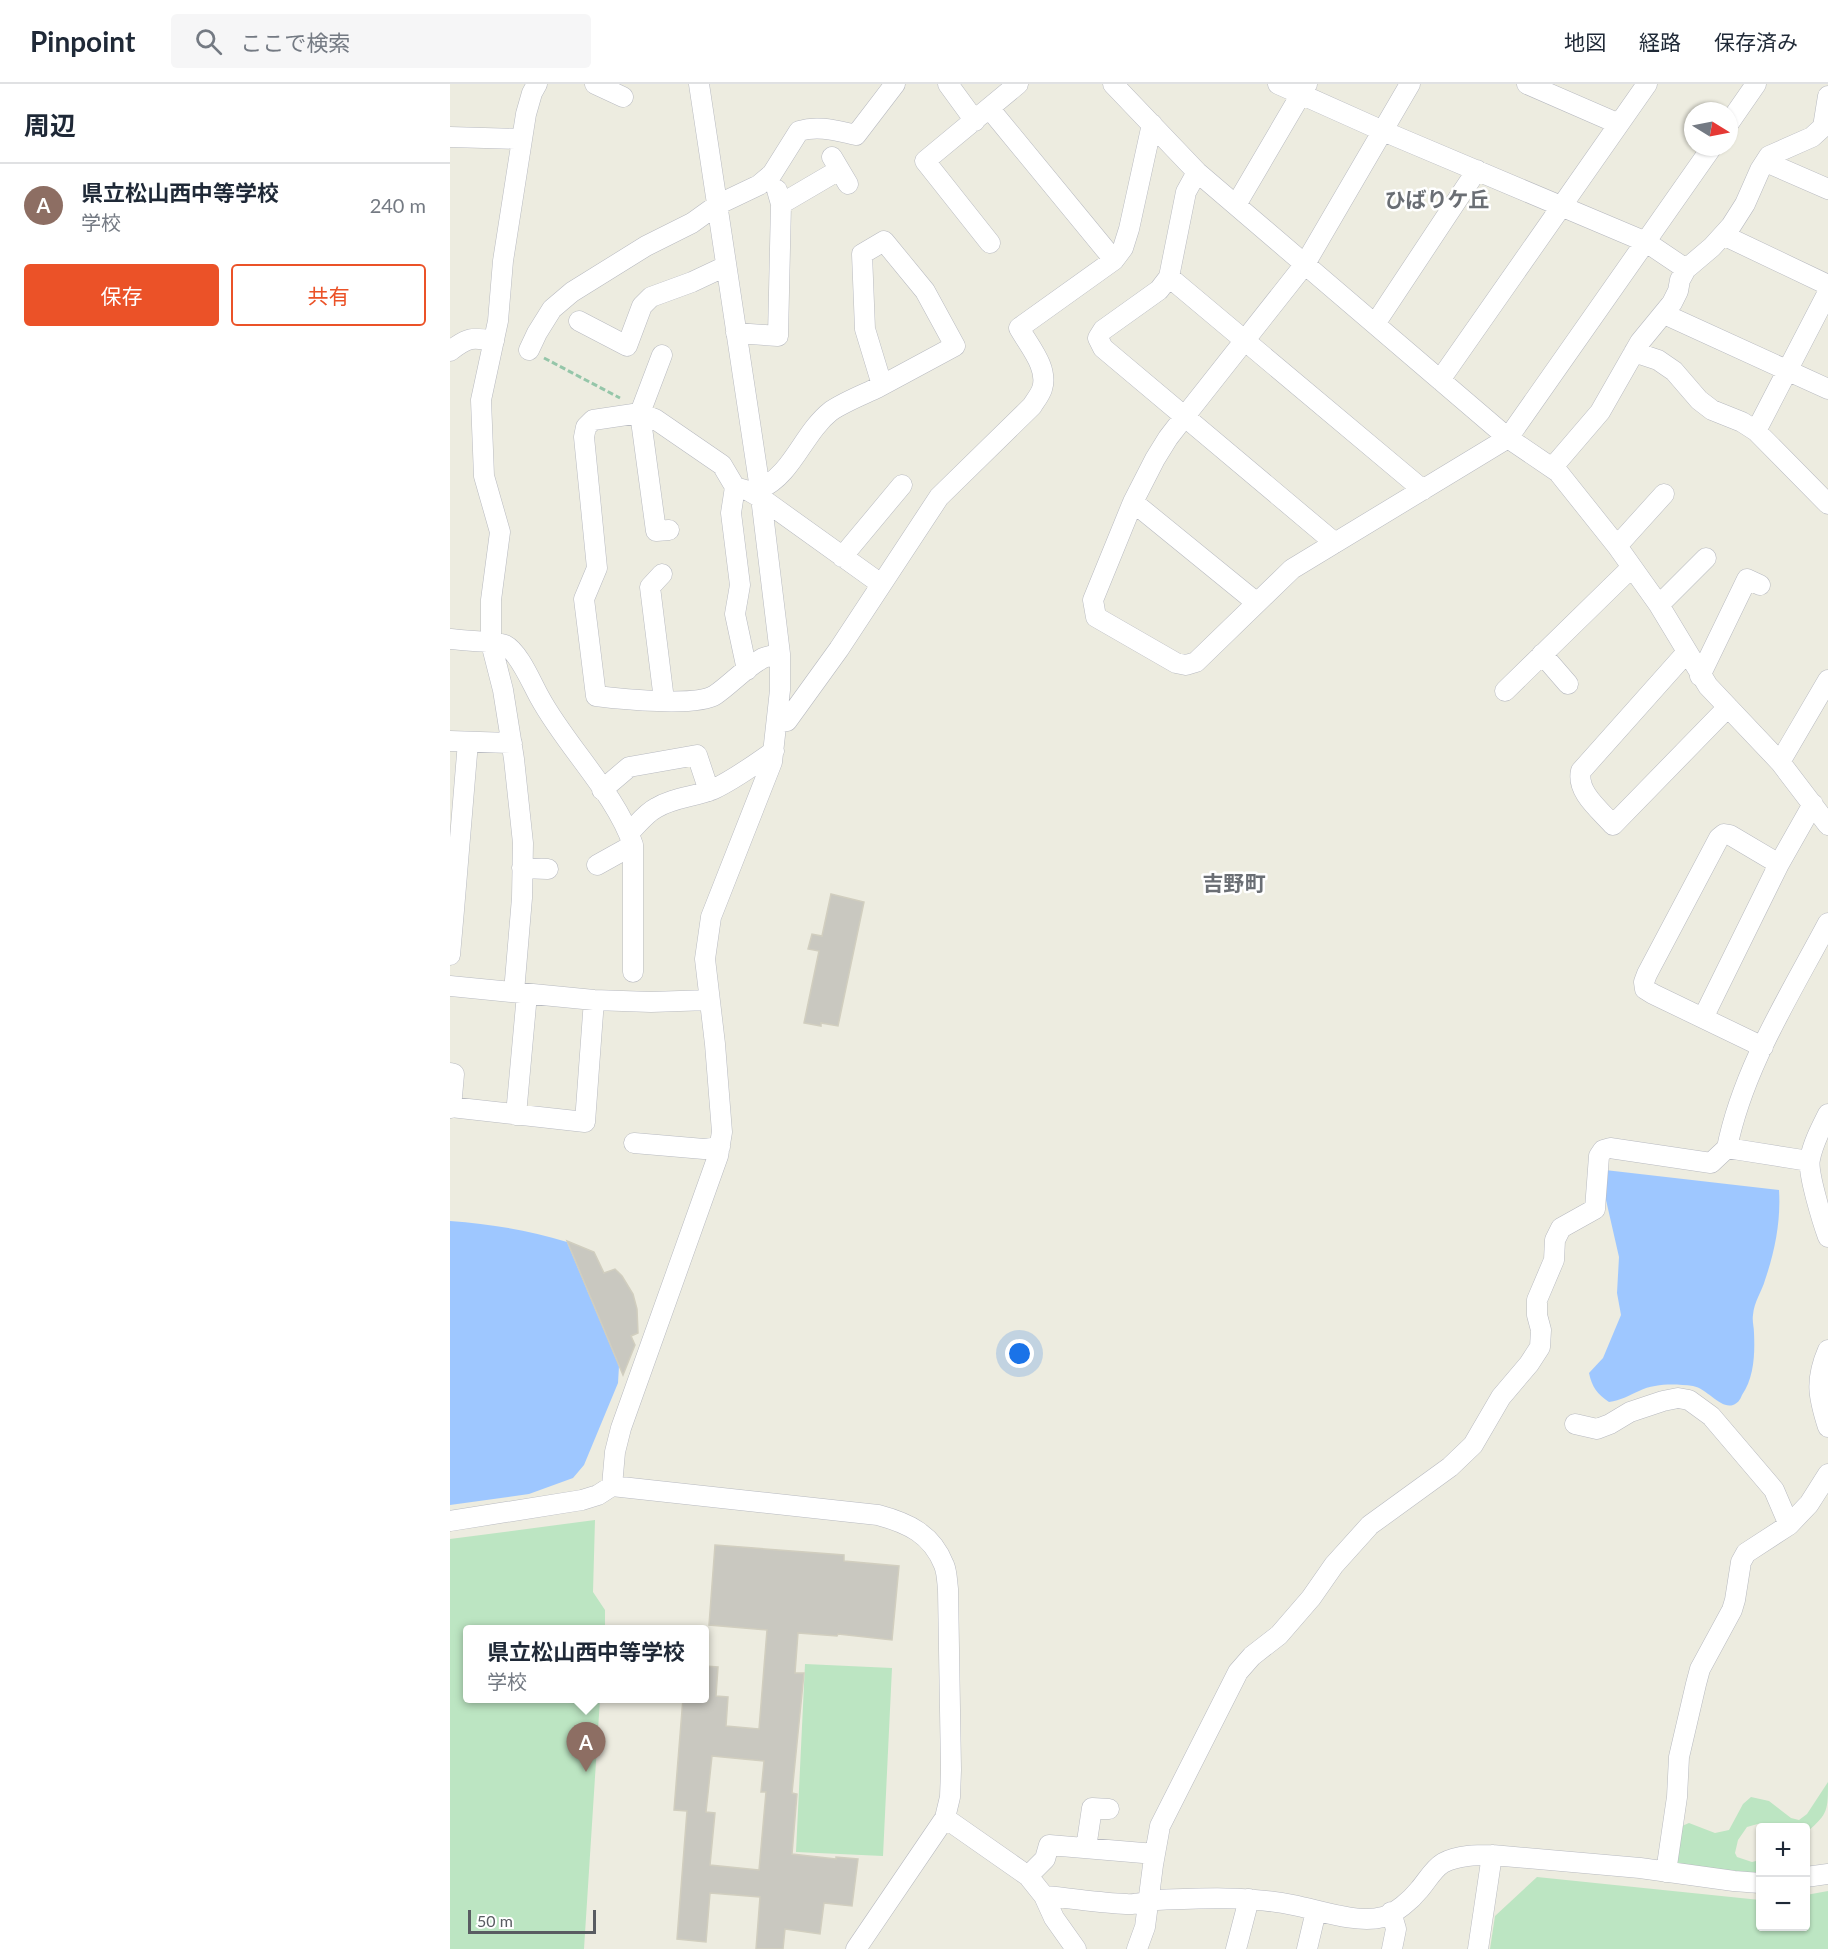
<!DOCTYPE html>
<html lang="ja">
<head>
<meta charset="utf-8">
<style>
	:root { --surface:#fff; --page:#f6f6f7; --text:#1f2937; --muted:#747a83; --line:#e0e1e3; --accent:#eb5228 }
	body { margin:0; font-family:Lato,"Noto Sans JP",sans-serif; background:var(--page); color:var(--text) }
	.controls { position:absolute; right:18px; bottom:18px; display:grid; overflow:hidden; border-radius:6px; box-shadow:0 2px 4px #0004 }
	.controls button { width:54px; height:54px; display:grid; place-items:center; padding:0; border:0; border-bottom:2px solid var(--line); background:var(--surface); color:var(--text); font:30px sans-serif }
	.compass { position:absolute; left:1234px; top:18px; width:54px; height:54px; border-radius:50%; background:var(--surface); box-shadow:0 2px 4px #0004; rotate:100deg }
	.scale { position:absolute; left:18px; bottom:15px; width:128px; box-sizing:border-box; padding-left:6px; border:3px solid #595c62; border-top:0; font-size:16px; line-height:21px; white-space:nowrap; color:#595c62; -webkit-text-stroke:4px #fff; paint-order:stroke }
	.you { position:absolute; left:570px; top:1270px; width:21px; height:21px; margin:-15px; border:4px solid #fff; border-radius:50%; background:#1a73e8; box-shadow:0 0 0 9px #1a73e833 }
	.badge { display:grid; place-items:center; width:39px; height:39px; border-radius:50%; background:var(--accent); color:#fff; font-size:20px; font-weight:700 }
	.pin { position:absolute; translate:-50% -50px; filter:drop-shadow(0 2px 3px #0008) }
	.pin::after { content:''; position:absolute; top:32px; width:21px; height:18px; background:inherit; clip-path:polygon(0 0,100% 0,50% 100%) }
	.popup { position:absolute; left:13px; top:1541px; width:246px; height:78px; box-sizing:border-box; display:grid; place-content:center; border-radius:6px; background:var(--surface); filter:drop-shadow(0 2px 4px #0005); font-size:20px; white-space:nowrap; color:var(--muted) }
	.popup b { font-size:22px; color:var(--text) }
	.popup::after { content:''; position:absolute; left:50%; top:100%; margin-left:-12px; border:12px solid transparent; border-top-color:var(--surface) }
	.list { margin:0; padding:0; list-style:none }
	h2 { display:flex; justify-content:space-between; align-items:center; height:78px; margin:0; padding:0 24px; font-size:26px }
	h2 small { font-size:20px; font-weight:400; color:var(--muted) }
	.list li { display:grid; grid-template-columns:39px 1fr auto; gap:18px; align-items:center; box-sizing:border-box; height:84px; padding:0 24px; border-top:2px solid var(--line) }
	.list b { display:block; font-size:22px; white-space:nowrap }
	.list p { margin:0; font-size:20px; white-space:nowrap; color:var(--muted) }
	.list em { font-size:20px; font-style:normal; color:var(--muted) }
	.actions { display:flex; gap:12px; padding:18px 24px }
	.actions a { flex:1; padding:14px 0; border:2px solid var(--accent); border-radius:6px; text-align:center; font-size:21px; color:var(--accent) }
	.actions .main { background:var(--accent); color:#fff }
	.icon { flex:none; width:33px; height:33px; fill:none; stroke:currentColor; stroke-width:2; stroke-linecap:round; stroke-linejoin:round }
	.map { position:relative; flex:none; width:1378px; height:1865px; overflow:hidden }
	header { display:flex; align-items:center; gap:36px; box-sizing:border-box; height:84px; padding:0 30px; background:var(--surface); border-bottom:2px solid var(--line) }
	header strong { font-size:28px }
	nav { display:flex; gap:33px; margin-inline-start:auto; font-size:21px }
	.search { width:420px; height:54px; background:var(--page); display:flex; align-items:center; gap:15px; box-sizing:border-box; padding:0 21px; border-radius:6px; color:var(--muted); font-size:22px }
	main { display:flex }
	aside { flex:1; background:var(--surface) }
	.map>svg:first-child { display:block }
</style>
</head>
<body>
<header>
<strong>Pinpoint</strong>
<div class="search"><svg class="icon" aria-label="search" viewBox="0 0 24 24"><circle cx="10" cy="10" r="6"/><path d="M15 15l6 6"/></svg>ここで検索</div>
<nav><a>地図</a><a>経路</a><a>保存済み</a></nav>
</header>
<main>
<aside>
<h2>周辺<small></small></h2>
<ul class="list">
<li><span class="badge" style="background:#8d6e63">A</span><div><b>県立松山西中等学校</b><p>学校</p></div><em>240 m</em></li>
</ul>
<div class="actions"><a class="main">保存</a><a>共有</a></div>
</aside>
<div class="map">
<svg width="1378" height="1865" viewBox="0 0 1378 1865">
	<rect width="100%" height="100%" fill="#edece0"/>
	<path fill="#bce5c2" d="M145,1436L143,1508L155,1526V1545L18,1546V1614L150,1615L134,1865H0V1455Z
		M355,1580L442,1584L433,1772L346,1768Z
		M1378,1698C1378,1726 1378,1730 1358,1747H1356V1744L1328,1743L1311,1739L1297,1743L1288,1756L1285,1769L1287,1773L1302,1778L1310,1776V1795L1225,1783L1232,1742L1239,1739L1265,1749L1279,1746L1293,1720L1301,1713L1319,1717L1341,1734L1349,1736L1357,1730Z
		M1087,1793L1310,1816V1842H1356V1811L1378,1807V1865H1040L1045,1832Z"/>
	<path fill="#9ec7ff" d="M1155,1086L1329,1106C1331,1136 1325,1167 1315,1196C1312,1207 1304,1218 1303,1231C1302,1237 1304,1243 1304,1249C1305,1270 1304,1294 1292,1311C1290,1316 1288,1319 1283,1321C1270,1325 1258,1305 1243,1302C1225,1300 1206,1299 1189,1307C1178,1312 1171,1316 1159,1318C1147,1310 1142,1303 1139,1289L1153,1274L1171,1231L1167,1209L1169,1173L1156,1116Z
		M0,1137C41,1140 78,1146 117,1158L169,1282L168,1299L134,1381L123,1394L79,1410L0,1421Z"/>
	<path fill="#c9c8c0" stroke="#d1cebf" stroke-width="1.5" fill-rule="evenodd" d="M381,810L414,818L388,942L371,939V942L354,939L369,867L358,865L362,850L372,852Z
		M117,1157L144,1168L154,1189L165,1185L172,1192L183,1210L187,1225L188,1249L181,1252L185,1261L173,1291Z
		M265,1461L394,1471V1477L449,1482L442,1556L388,1550L387,1552L348,1549L345,1589H354L342,1709L347,1710L342,1770L386,1775V1773L408,1775L402,1822L374,1819L370,1850L335,1845L333,1865H306L310,1813L260,1809L256,1858L227,1855L237,1727L224,1726L233,1614H255V1582L268,1583L266,1612L278,1613L276,1642L309,1645L317,1546L259,1541ZM262,1672L314,1677L311,1708H316L309,1786L260,1781L265,1729L256,1728Z"/>
	<g fill="none" stroke-linecap="round" stroke-linejoin="round">
		<g stroke="#b8bac0" stroke-width="21">
			<path id="minor" d="M145,0L173,13
				M498,0L525,37
				M663,0L747,88L1058,354L1108,388L1167,462L1209,521L1258,602L1330,678L1378,741
				M828,0L933,47L1196,158L1236,185
				M960,0L855,180L735,332L718,354L705,375L683,418L643,516L646,533L726,579L736,581L746,578L842,485L1058,354L1262,63
				M1077,0L1169,40
				M539,24L664,176
				M1279,39L1306,0
				M0,53L72,55
				M382,73L398,100
				M1316,78L1378,105
				M747,88L736,108L719,193L709,206L653,246L648,254L653,264L885,459
				M331,120L389,86
				M786,121L857,0
				M1273,151L1378,201
				M540,159L475,77L568,0
				M719,193L973,406
				M1214,230L1378,305
				M129,237L177,262L192,222L201,213L242,198L276,182
				M925,240L1027,86
				M286,249L328,252L331,120L327,106
				M79,266L87,249L102,225L122,208L196,162L242,139L267,121L309,101L322,90L349,47C369,41 387,47 406,51L445,0
				M0,267C18,253 22,253 44,257
				M1184,268L1208,276L1224,287L1249,316L1262,326L1292,338L1306,347L1378,420
				M212,271L190,329L206,447L219,446
				M990,296L1197,0
				M1306,347L1378,208
				M1102,384L1150,328L1190,258L1222,219L1228,207L1230,196L1236,185L1262,163L1281,142L1295,120L1310,86L1319,72L1362,53L1373,43L1378,12
				M285,403L281,429L290,501L285,530L297,586
				M310,405C343,390 353,349 381,327C394,318 412,311 427,304C453,290 479,276 505,262L475,207L434,157L412,170L415,245L432,301
				M683,418L807,519
				M1167,462L1214,410
				M392,473L452,401
				M212,490L200,503L214,616
				M1209,521L1256,474
				M0,555C13,557 45,557 55,561C69,568 82,600 90,614C116,662 166,710 183,761V888
				M1237,568L1131,687C1126,708 1150,726 1163,741L1278,623
				M330,570C325,571 318,572 313,574C295,584 281,600 265,611C247,623 170,615 146,612L134,515L147,484L134,353L136,343L143,336L190,329L205,335L272,381L285,403L299,407L311,414L431,500
				M1092,570L1118,600
				M1250,592L1297,495L1310,501
				M1055,607L1182,483
				M327,638L337,637L389,565L489,413L582,322C585,317 590,311 592,305C599,284 579,262 569,244L664,176L673,164L679,145L702,40
				M0,657L62,659
				M1330,678L1378,596
				M152,706L179,683L247,671L259,707
				M179,749C187,741 196,729 206,724C224,713 245,713 264,705C285,695 304,681 324,667
				M147,781L183,761
				M72,784L98,785
				M0,826H4L0,871
				M4,826L18,658
				M0,902L144,916L201,918L259,916
				M64,908L72,814L73,759L64,675L53,606L41,559V516L50,448L34,392L31,316L48,237L53,177L76,30L82,9L87,0
				M1253,934L1329,780L1363,720
				M1313,963L1203,910L1195,905L1194,898L1197,890L1269,754L1274,750L1280,751L1329,780
				M0,989L4,990L1,1024
				M0,1023L135,1038L144,916
				M1378,1030C1371,1044 1363,1059 1360,1075C1357,1088 1373,1139 1378,1153
				M66,1031L77,910
				M184,1059L254,1065L270,1063
				M1277,1064C1293,984 1340,911 1378,839
				M1378,1266C1365,1296 1368,1312 1378,1343
				M1125,1340L1147,1345L1160,1340L1180,1328L1213,1317L1228,1314L1239,1316L1261,1332L1324,1406L1339,1441
				M162,1402L165,1368L171,1344L268,1072L272,1048L265,960L255,875L261,833L322,678L330,606V570L310,405L249,0
				M0,1437L132,1416L148,1411L162,1402L428,1431C458,1439 482,1450 494,1481C497,1488 497,1497 498,1505L501,1686L500,1713L495,1734L406,1865
				M495,1734L578,1792L594,1812L604,1834L626,1865
				M636,1764L642,1724L659,1725
				M1216,1788L1227,1713L1229,1673L1246,1600L1250,1585L1282,1526L1285,1516L1291,1478L1296,1469L1339,1441L1359,1420L1378,1390
				M578,1792L595,1775L599,1761L705,1770
				M1356,1793L1378,1790
				M594,1812C621,1814 649,1819 676,1820C686,1821 697,1817 707,1816C752,1814 799,1812 843,1821C869,1826 907,1840 933,1833C946,1829 961,1816 969,1806C977,1797 983,1785 993,1779C1008,1771 1027,1771 1042,1771L1190,1784L1284,1797L1310,1799
				M941,1828L946,1845L942,1865
				M687,1865L695,1843L703,1781L710,1742L788,1588L802,1572L829,1551L861,1514L884,1481L920,1441L1000,1383L1023,1361L1051,1313L1079,1280L1090,1263L1091,1246L1087,1231V1216L1104,1176L1105,1156L1111,1144L1145,1125L1149,1072L1153,1066L1160,1064L1261,1079L1277,1064L1359,1077
				M786,1865L799,1815
				M857,1865L866,1827
				M1028,1865L1042,1771"/>
		</g>
		<path stroke="#95c6a9" stroke-width="3" stroke-dasharray="6 3" stroke-linecap="butt" d="M94,274L170,314"/>
		<use href="#minor" stroke="#fff" stroke-width="20"/>
	</g>
	<g text-anchor="middle" dominant-baseline="central" stroke-width="5" stroke-linejoin="round" paint-order="stroke">
		<g font-size="21" font-weight="bold" fill="#6a6e74" stroke="#fff">
			<text x="987" y="114">ひばりケ丘</text>
			<text x="784" y="798">吉野町</text>
		</g>
	</g>
</svg>
<div class="controls">
<button>+</button>
<button>−</button>
</div>
<svg class="compass" viewBox="-18 -18 36 36"><path d="M0-13l5 13h-10z" fill="#e53935"/><path d="M0 13l5-13h-10z" fill="#747a83"/></svg>
<div class="scale">50 m</div>
<div class="you"></div>
<div class="pin badge" style="left:136px;top:1688px;background:#8d6e63">A</div>
<div class="popup"><b>県立松山西中等学校</b>学校</div>
</div>
</main>
</body>
</html>
